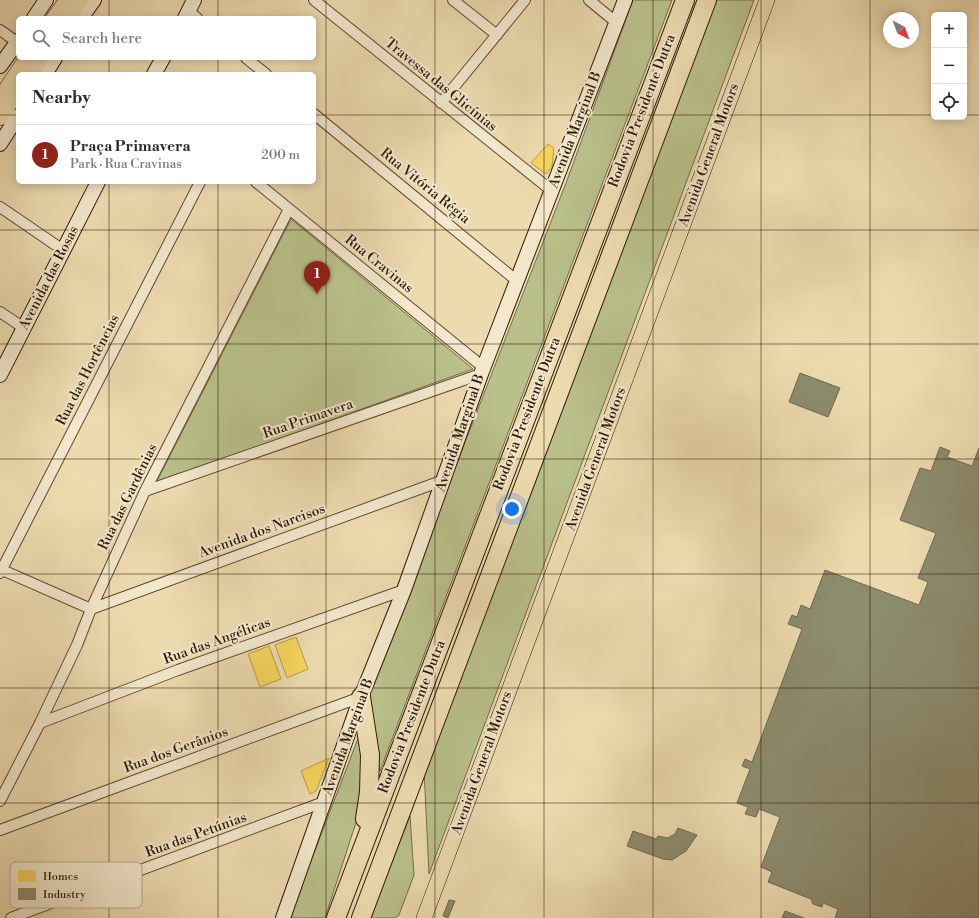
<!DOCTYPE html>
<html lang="en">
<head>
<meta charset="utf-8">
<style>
	:root { --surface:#fff; --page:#f2f2f3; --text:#2b2b33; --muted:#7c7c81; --line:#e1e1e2; --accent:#8f2418 }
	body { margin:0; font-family:"Libre Bodoni",serif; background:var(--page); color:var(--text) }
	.controls { position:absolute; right:12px; top:12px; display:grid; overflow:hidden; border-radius:6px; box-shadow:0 2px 10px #0003 }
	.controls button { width:36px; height:36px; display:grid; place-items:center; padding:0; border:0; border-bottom:1px solid var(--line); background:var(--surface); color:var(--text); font:20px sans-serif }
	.compass { position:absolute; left:883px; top:12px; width:36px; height:36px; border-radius:50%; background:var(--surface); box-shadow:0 2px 10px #0003; rotate:139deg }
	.you { position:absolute; left:512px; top:509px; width:14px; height:14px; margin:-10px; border:3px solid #fff; border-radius:50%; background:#1a73e8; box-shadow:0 0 0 6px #1a73e833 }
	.badge { display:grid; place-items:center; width:26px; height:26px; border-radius:50%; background:var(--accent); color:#fff; font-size:13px; font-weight:700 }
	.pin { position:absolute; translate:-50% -33px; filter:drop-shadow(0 1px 2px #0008) }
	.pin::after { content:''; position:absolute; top:21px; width:14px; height:12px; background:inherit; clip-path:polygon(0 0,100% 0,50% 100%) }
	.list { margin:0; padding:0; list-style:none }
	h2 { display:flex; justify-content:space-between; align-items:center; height:52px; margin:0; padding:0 16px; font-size:17px }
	h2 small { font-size:13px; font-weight:400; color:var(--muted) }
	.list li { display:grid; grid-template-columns:26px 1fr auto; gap:12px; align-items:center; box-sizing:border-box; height:60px; padding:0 16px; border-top:1px solid var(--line) }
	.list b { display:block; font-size:15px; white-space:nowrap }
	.list p { margin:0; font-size:13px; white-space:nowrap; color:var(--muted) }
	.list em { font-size:13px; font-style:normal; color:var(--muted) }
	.icon { flex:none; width:22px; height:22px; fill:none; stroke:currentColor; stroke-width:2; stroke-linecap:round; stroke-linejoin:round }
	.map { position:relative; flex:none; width:979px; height:918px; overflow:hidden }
	.search { position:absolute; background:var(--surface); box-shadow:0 2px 10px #0003; left:16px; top:16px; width:300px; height:44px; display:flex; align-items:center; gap:10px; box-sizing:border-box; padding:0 14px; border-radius:6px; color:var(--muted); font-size:15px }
	.panel { position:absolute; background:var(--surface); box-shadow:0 2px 10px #0003; left:16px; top:72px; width:300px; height:112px; border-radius:6px }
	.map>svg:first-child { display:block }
</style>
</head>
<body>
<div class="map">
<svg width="979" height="918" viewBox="0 0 979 918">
	<rect width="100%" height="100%" fill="#eddbb0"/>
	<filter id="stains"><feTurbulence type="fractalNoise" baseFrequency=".005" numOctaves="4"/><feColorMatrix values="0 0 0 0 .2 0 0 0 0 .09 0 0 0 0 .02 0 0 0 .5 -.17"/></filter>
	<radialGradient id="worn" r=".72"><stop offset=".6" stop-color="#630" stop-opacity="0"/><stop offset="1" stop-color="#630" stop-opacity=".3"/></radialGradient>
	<path fill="#b9c08a" stroke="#746c49" d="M633,0H672L380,771L369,715L367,694L566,183Z
		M715,0H754L429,874L424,769Z
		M291,219L473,369L156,483Z
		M359,736L364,757L362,804L325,918H289Z
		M410,816L414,875L399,915L395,918H370Z"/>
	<path fill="#f6d55c" stroke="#ba9d43" d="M548,144L554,148L552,166L546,174L531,163Z
		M296,637L308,669L287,678L275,645Z
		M269,646L281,679L260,687L248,654Z
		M329,758L316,791L310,794L301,771Z"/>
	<path fill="#8c8c6e" stroke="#706a4f" d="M800,373L840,388L828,417L789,402Z
		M940,447L950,451L947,457L972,466L979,448V918H835L838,909L823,903L822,907L813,904L811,899L768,882L772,872L761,867L780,817L759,809L756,817L745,814L748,807L737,803L750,769L742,766L745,759L752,762L802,629L788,624L792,615L797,617L801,605L810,609L825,570L919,605L928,582L918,578L936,533L900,520L920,468L931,471Z
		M678,828L697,835L686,851L672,860L663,859L627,846L633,831L656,839L658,836L668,838L671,836L675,834Z
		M449,900L455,901L448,918L443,916Z
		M785,911L804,918H782Z"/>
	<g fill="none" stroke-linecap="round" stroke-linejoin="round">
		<g stroke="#5e4a32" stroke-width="12">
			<path id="street" d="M314,0L552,191
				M453,0L497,35
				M589,0L617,23
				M189,11L197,18
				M0,30L17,42
				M246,58L266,74
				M441,103L525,0
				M314,114L517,281
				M256,182L483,367
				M0,207L63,250
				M0,312L24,328
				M145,491L481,374
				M0,569L91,609L444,480
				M0,573L200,182
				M40,723L178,670L404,590
				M0,801L40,723L77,645L91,609L145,491L289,209
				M0,830L361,697
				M11,918L324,802"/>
		</g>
		<g stroke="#2e1908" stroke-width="16">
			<path id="secondary" d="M34,18L46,0
				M81,18L94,0
				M185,18L194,0
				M0,66L18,41
				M45,74L55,58
				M154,74L163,58
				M0,144L18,116
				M0,375L98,182
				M283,918L361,697L404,590L481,374L625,0"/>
		</g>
		<g stroke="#2e1908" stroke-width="16">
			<path id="primary" d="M54,18L67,0
				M68,18L81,0
				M30,74L41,58
				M0,98L27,58
				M0,118L18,91
				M424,918L767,0"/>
		</g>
		<g stroke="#2e1908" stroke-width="20">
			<path id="highway" d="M361,697L370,755L369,792L365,819
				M336,918L685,0
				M361,918L707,0"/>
		</g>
		<use href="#street" stroke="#f3e8cc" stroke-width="10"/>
		<use href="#secondary" stroke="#f3e8cc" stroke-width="14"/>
		<use href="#primary" stroke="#eddbb0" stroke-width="15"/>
		<use href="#highway" stroke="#eddbb0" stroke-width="18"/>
	</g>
	<path fill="none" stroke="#2e1908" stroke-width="1" stroke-opacity="0.55" d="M109,0V18M218,0V18M326,0V918M435,0V918M544,0V918M653,0V918M761,0V918M870,0V918M109,58V74M218,58V74M0,115H18M314,115H934M964,115H979M109,182V918M218,182V918M0,230H979M0,344H979M0,459H979M0,574H979M0,688H979M0,803H979"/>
	<g text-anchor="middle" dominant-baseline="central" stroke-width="4" stroke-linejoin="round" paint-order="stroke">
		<g font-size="14" fill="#2e1908" stroke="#f3e8cc">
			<text transform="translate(441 85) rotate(39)">Travessa das Glicínias</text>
			<text transform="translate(642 111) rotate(-69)">Rodovia Presidente Dutra</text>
			<text transform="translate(575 130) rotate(-69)">Avenida Marginal B</text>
			<text transform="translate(709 155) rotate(-70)">Avenida General Motors</text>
			<text transform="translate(425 186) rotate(39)">Rua Vitória Régia</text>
			<text transform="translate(379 264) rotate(39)">Rua Cravinas</text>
			<text transform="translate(49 278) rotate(-63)">Avenida das Rosas</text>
			<text transform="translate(88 370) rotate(-63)">Rua das Hortências</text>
			<text transform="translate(527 414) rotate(-69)">Rodovia Presidente Dutra</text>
			<text transform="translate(308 419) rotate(-19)">Rua Primavera</text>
			<text transform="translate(460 433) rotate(-71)">Avenida Marginal B</text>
			<text transform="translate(596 459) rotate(-70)">Avenida General Motors</text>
			<text transform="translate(128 497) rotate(-64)">Rua das Gardênias</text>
			<text transform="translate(262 531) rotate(-20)">Avenida dos Narcisos</text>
			<text transform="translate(217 641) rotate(-20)">Rua das Angélicas</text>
			<text transform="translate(412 717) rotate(-69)">Rodovia Presidente Dutra</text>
			<text transform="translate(348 737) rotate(-70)">Avenida Marginal B</text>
			<text transform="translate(176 750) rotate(-20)">Rua dos Gerânios</text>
			<text transform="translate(482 763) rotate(-70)">Avenida General Motors</text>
			<text transform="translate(196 835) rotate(-20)">Rua das Petúnias</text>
		</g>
	</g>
	<rect x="10" y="862" width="132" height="46" rx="6" fill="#f3e8cc" stroke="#b8aa91" stroke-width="1"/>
	<rect x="18" y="870" width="18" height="12" fill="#f6d55c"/>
	<rect x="18" y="888" width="18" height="12" fill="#8c8c6e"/>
	<g font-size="11" fill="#2e1908">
		<text x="43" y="880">Homes</text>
		<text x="43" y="898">Industry</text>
	</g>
	<rect width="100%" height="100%" filter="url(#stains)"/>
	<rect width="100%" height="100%" fill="url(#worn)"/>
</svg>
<div class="controls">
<button>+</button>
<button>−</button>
<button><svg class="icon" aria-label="locate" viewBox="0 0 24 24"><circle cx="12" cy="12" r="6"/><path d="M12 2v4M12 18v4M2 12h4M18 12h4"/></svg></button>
</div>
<svg class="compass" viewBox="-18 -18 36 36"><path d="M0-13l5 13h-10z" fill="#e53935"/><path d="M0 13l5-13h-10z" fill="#7c7c81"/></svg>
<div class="you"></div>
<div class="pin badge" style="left:317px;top:294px">1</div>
<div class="search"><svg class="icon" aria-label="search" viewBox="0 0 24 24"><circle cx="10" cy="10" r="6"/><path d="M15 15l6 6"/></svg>Search here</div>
<section class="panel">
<h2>Nearby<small></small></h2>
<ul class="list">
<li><span class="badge">1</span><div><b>Praça Primavera</b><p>Park · Rua Cravinas</p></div><em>200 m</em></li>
</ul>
</section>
</div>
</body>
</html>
